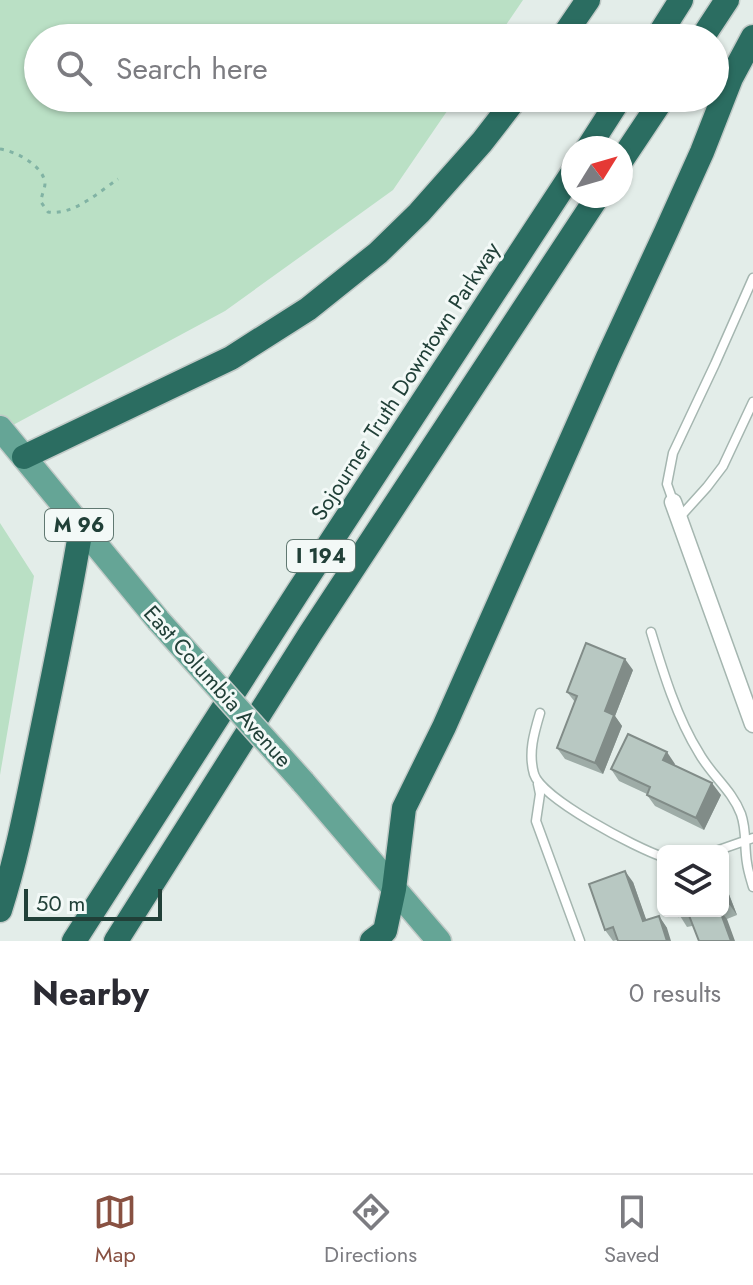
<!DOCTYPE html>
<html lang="en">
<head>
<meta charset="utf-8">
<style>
	:root { --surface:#fff; --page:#f7f7f7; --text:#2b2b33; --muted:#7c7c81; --line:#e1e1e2; --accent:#885142 }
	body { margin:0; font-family:Jost,sans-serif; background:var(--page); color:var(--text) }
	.controls { position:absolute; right:24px; bottom:24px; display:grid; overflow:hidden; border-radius:12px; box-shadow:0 2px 6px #0004 }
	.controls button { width:72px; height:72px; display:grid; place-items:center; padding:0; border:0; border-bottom:2px solid var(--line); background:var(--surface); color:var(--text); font:40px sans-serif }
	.compass { position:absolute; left:561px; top:136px; width:72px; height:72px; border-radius:50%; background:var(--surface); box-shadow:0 2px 6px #0004; rotate:53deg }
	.scale { position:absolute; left:24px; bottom:20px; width:138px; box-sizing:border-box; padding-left:8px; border:4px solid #214038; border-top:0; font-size:22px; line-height:28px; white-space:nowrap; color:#214038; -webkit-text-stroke:6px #f3f9f7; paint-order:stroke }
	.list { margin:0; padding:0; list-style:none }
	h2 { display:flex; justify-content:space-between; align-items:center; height:104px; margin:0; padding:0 32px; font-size:34px }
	h2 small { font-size:26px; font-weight:400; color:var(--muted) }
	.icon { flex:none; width:44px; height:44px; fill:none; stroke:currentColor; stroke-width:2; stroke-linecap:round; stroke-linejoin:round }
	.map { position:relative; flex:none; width:753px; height:941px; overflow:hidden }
	.search { position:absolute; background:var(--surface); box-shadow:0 2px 6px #0004; left:24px; right:24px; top:24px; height:88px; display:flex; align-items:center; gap:20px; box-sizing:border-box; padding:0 28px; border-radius:44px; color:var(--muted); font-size:30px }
	.sheet { height:232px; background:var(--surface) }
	nav { display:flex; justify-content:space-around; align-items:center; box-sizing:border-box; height:112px; border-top:2px solid var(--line); background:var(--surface); font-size:22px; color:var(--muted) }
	nav a { display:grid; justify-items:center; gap:4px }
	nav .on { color:var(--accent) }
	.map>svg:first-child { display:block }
</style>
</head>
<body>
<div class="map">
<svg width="753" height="941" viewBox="0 0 753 941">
	<rect width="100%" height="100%" fill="#e3ede9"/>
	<path fill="#bae0c5" d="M0,0H523L497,38H38V98H456L393,190L225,311L0,432Z
		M0,523L34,576L0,775Z"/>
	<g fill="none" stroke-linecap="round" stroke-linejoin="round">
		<g stroke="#a5b6b0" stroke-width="11">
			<path id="lane" d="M673,501L667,484L673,453L715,364L753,278
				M679,518L707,487L723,466L753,402
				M651,632C663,672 677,718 699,753C711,775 732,790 741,814C747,831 744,846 747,863C748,871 751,880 753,887
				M540,713C534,733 528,753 534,774C542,799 636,848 663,857
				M538,784L540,794L536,821L580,941
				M716,851L753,838"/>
		</g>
		<g stroke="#a5b6b0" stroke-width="19">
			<path id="street" d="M673,502L753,724"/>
		</g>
		<g stroke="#c1cac7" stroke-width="27">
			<path id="primary" d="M0,428L158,620
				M303,782L439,941"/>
		</g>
		<g stroke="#c1cac7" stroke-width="27">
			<path id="highway" d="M562,38L588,0
				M657,38L681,0
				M702,38L727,0
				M588,148L620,98
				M621,161L663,98
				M24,457L231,358L308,309L378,253L419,213L482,142L516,98
				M0,910C17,857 27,803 38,750C53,676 69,602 81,528
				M74,941L298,592L573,172
				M116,941L310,634L598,196
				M372,941L385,931L394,889L404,808L444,727L608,357L666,232L702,152L731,78L753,37"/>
		</g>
		<path stroke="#81b3a4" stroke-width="3" stroke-dasharray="4 6" stroke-linecap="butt" d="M0,149C15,151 43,165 45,183C45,189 41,196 41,202L48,212C73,216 99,192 118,179"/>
		<use href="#lane" stroke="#fff" stroke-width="8"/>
		<use href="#street" stroke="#fff" stroke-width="16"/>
		<use href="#primary" stroke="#65a596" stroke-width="24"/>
		<use href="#highway" stroke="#2b6d61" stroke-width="24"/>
		<g stroke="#c1cac7" stroke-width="27" stroke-linecap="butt">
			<path id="primary-bridge" d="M158,620L303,782"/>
		</g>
		<use href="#primary-bridge" stroke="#65a596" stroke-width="24"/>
	</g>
	<path fill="#9eaca7" d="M633,670L615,716L622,726L603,774L565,759L557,748L575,702L567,692Z
		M675,764L674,765L721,795L704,830L655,806L647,795V794L619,781L611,769Z
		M723,879L737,915L727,919L687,927L677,911H723Z
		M633,882L646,920L659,916L667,928L613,941L605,930Z"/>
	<path fill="#818c88" d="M625,659L633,670L615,716L622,726L603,774L595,763L605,711Z
		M667,752L675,764L671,772L663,760Z
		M712,783L721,795L704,830L696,818Z
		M625,871L633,882L651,933L643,921Z
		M723,879L737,915L729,904L723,889Z
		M720,911L727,919L735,941H731Z
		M659,916L667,928L671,941H667Z"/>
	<path fill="#b8c8c2" stroke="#818c88" stroke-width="2" d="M586,643L625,659L605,711L614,715L595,763L557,748L577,696L567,692Z
		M628,734L667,752L663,760L712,783L696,818L647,795L650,787L611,769Z
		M625,871L643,921L659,916L667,941H618L613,927L605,930L589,884Z
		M723,889L729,904L723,906Z
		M677,911H720L731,941H699L688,913L679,916Z"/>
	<g text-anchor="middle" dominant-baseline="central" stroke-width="6" stroke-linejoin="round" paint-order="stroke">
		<g fill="#f3f9f7" stroke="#607871" stroke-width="2">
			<rect x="45" y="509" width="68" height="32" rx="6"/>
			<rect x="287" y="540" width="68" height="32" rx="6"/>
		</g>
		<g font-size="20" font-weight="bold" fill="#214038">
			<text x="79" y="525">M 96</text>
			<text x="321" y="556">I 194</text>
		</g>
		<g font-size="22" fill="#214038" stroke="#f3f9f7">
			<text transform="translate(405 381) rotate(-57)">Sojourner Truth Downtown Parkway</text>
			<text transform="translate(218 686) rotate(48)">East Columbia Avenue</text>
		</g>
	</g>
</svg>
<div class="controls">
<button><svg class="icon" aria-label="layers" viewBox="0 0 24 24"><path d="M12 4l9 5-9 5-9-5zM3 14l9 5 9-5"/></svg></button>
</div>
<svg class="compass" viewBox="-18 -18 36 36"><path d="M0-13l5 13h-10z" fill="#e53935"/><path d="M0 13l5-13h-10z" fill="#7c7c81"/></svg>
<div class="scale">50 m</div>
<div class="search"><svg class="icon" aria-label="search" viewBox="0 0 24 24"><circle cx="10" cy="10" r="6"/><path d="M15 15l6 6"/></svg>Search here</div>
</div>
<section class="sheet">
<h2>Nearby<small>0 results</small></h2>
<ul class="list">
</ul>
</section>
<nav>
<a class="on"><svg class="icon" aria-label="map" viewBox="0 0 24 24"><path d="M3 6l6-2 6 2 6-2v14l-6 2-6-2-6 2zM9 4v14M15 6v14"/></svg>Map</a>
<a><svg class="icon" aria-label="directions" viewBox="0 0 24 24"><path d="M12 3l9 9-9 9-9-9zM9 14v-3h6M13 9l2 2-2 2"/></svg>Directions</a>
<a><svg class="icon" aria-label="saved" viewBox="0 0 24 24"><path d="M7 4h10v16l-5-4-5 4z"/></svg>Saved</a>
</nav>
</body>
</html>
